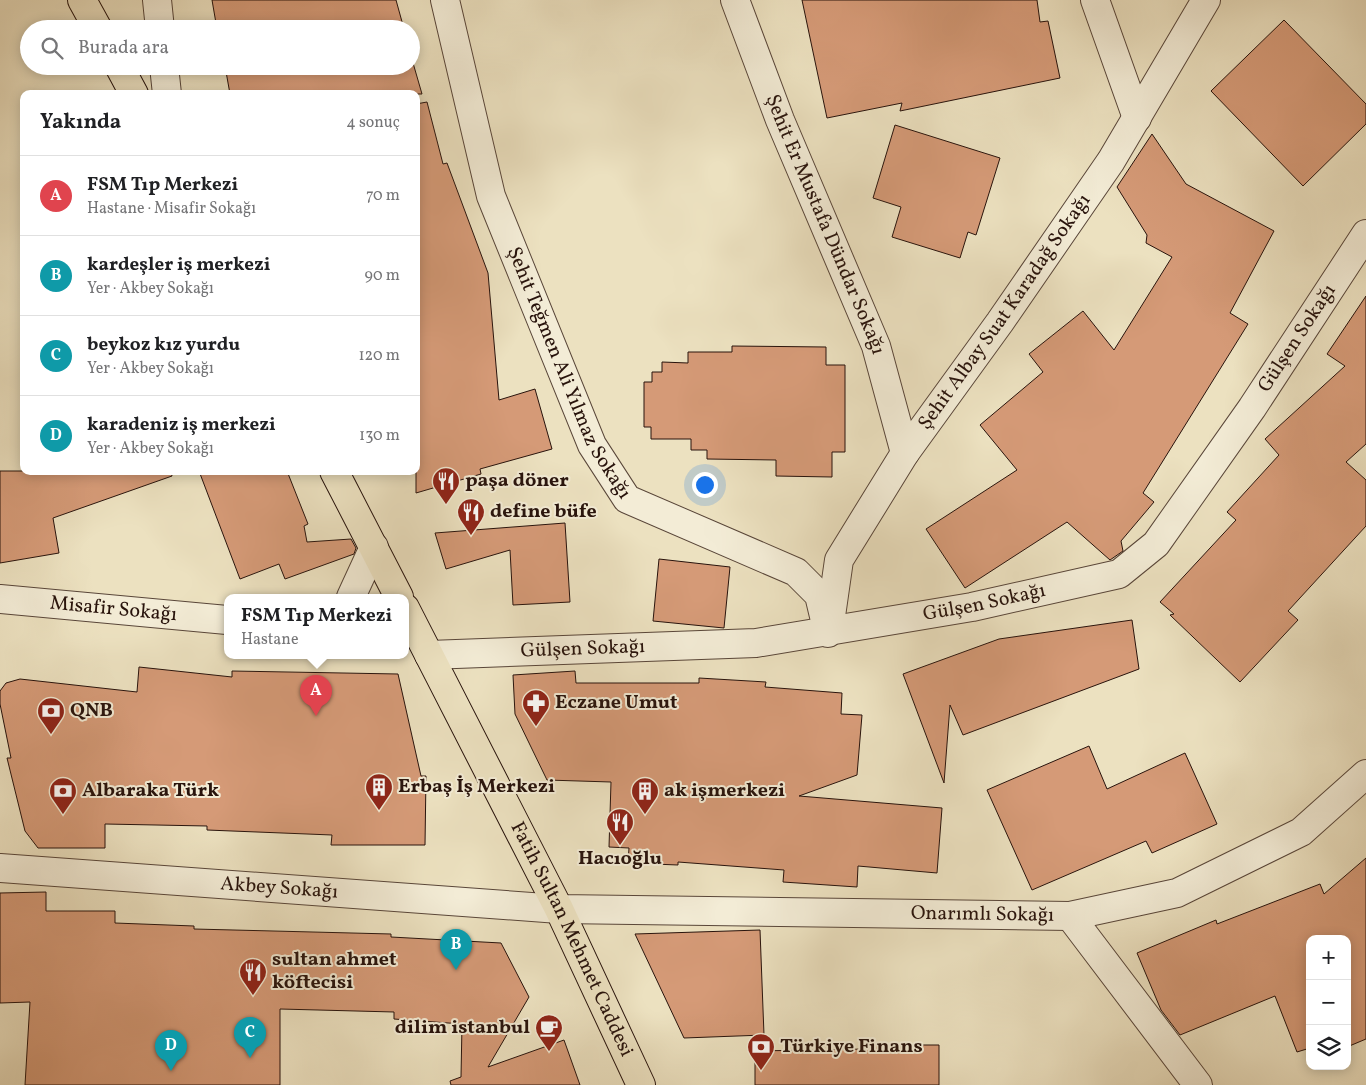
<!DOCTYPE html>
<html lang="tr">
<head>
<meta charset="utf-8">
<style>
	:root { --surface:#fff; --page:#f2f2f2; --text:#202124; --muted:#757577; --line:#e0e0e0; --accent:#7c3aed }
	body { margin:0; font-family:Vollkorn,serif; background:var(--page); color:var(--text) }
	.controls { position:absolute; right:15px; bottom:15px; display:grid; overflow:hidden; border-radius:10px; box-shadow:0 2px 12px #0003 }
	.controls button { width:45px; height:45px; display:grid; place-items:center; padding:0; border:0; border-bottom:1px solid var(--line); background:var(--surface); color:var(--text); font:25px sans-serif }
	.you { position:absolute; left:704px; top:484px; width:18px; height:18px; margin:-12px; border:4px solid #fff; border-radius:50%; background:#1a73e8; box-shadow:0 0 0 8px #1a73e833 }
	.badge { display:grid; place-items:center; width:32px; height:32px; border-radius:50%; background:var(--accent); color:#fff; font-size:16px; font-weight:700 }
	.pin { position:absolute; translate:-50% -41px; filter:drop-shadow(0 1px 2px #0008) }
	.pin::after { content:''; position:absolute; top:26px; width:18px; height:15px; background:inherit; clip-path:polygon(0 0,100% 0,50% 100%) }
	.popup { position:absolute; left:224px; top:594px; width:185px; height:65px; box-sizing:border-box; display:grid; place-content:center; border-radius:10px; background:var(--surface); filter:drop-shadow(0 1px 4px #0005); font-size:16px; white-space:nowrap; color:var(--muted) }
	.popup b { font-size:19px; color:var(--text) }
	.popup::after { content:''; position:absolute; left:50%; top:100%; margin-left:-10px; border:10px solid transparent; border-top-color:var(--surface) }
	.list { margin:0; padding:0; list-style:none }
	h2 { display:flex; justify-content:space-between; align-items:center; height:65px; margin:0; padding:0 20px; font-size:21px }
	h2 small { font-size:16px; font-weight:400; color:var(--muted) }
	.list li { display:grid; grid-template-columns:32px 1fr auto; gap:15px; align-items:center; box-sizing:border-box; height:80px; padding:0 20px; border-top:1px solid var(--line) }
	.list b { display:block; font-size:19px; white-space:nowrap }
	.list p { margin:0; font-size:16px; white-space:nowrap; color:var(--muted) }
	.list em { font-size:16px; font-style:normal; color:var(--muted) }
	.icon { flex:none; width:28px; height:28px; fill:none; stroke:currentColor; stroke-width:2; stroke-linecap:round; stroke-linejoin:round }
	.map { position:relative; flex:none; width:1366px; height:1085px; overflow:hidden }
	.search { position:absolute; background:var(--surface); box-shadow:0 2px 12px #0003; left:20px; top:20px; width:400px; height:55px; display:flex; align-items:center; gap:12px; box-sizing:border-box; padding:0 18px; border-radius:28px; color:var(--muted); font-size:19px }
	.panel { position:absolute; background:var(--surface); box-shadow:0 2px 12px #0003; left:20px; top:90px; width:400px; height:385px; border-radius:10px }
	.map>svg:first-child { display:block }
</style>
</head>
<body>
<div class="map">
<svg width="1366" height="1085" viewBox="0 0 1366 1085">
	<rect width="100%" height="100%" fill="#ece1c0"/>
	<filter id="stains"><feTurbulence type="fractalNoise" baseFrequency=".004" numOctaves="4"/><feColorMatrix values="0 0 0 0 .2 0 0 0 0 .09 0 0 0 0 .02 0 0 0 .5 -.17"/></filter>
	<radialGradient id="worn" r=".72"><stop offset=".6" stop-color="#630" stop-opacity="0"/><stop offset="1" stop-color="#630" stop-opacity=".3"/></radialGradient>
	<path fill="#d59a77" stroke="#28130c" d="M212,0H396L404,29H217Z
		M802,0H1037L1040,22L1048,21L1060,78L900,111L902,103L827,118Z
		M1284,20L1366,104V124L1303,186L1211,91Z
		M411,56L422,94H230L225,66H411Z
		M427,102L443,164L447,163L488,273L499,400L535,389L552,449L480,469L481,474L416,493V104Z
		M895,125L1000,158L976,235L968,232L960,258L892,237L901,207L873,198Z
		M1152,134L1186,184L1274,231L1230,313L1248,324L1143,493L1154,502L1121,541L1123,551L1110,560L1067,522L965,588L926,529L1017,470L980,425L1043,372L1029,354L1083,311L1114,350L1172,257L1146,243L1147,235L1117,187Z
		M1366,296V444L1346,462L1366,480V526L1288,611L1298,620L1240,682L1170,615L1174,614L1160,602L1236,520L1227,512L1279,455L1265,439L1345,366L1327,354Z
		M732,346L826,347V365H845V452H832V477L776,476V460L707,459V450H691V439H651V427H644V382H652V372H662V362L688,363V352H732Z
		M0,471H171L172,476L53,518L59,553L0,563Z
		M199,471H287L308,524L304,526L307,542L351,539L356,548L354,554L285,579L279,564L240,579Z
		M565,523L570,602L513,605L510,550L446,569L435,533Z
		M659,559L730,567L724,628L653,621Z
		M1132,620L1139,669L963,735L950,705L944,783L903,674L999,639Z
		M139,667L232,677V671L398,674L421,776H426L425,845H331L332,835L207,830V826L105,824V848H38L25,831L7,758H11L0,704V691L6,683L20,679L137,692Z
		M575,671L576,683H699V678L766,682L765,687L842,693L841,714L862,715L857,775L799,796L942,808L937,873L858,866L857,887L783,882L784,870L678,862V865L628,863L629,848L609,847L611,782L547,780L515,714L513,675Z
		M1089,746L1107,789L1185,753L1217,824L1152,853L1146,841L1032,890L987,790Z
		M1366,858V1039L1347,1047V939H1310V1048L1297,1052L1275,996L1180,1035L1161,1010L1137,953L1216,920L1217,924L1320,884L1324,894Z
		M46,892V911H115V923L194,926V929L391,934V937L501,943L529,997L488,1067L564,1040L580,1085H451L450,1081L461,1077L462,1024L394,1019V1012L280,1009V1085H25L30,1002L0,1003V893Z
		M760,930L764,1035L684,1038L635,934Z
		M866,1045H939V1085H755V1051L866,1049Z"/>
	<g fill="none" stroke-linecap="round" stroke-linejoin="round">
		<g stroke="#594639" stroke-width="30">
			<g id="minor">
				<path d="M157,0L160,29"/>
				<path id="s1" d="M445,0L491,196L592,445L627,499L796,572L819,595L828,633"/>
				<path id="s2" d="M735,0L780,120L876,346L905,453"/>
				<path d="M1095,0L1137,118"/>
				<path d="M164,66L167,94"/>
				<path d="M351,597L374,547"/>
				<path id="s3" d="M0,599L227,620"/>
				<path id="s4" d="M830,623L839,560L905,453L1000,322L1111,161L1206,0"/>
				<path id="s5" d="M429,655L756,643L972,607L1119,574L1156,544L1252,408L1366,234"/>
				<path id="s6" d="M0,868L559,909L1070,916L1177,893L1301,832L1366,774"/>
				<path d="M1070,916L1198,1085"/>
			</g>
		</g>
		<g stroke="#28130c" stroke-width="30">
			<g id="major">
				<path d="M82,0L98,29"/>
				<path d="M119,66L134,94"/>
				<path d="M334,471L399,597"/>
				<path id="s7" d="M405,608L559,909L641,1085"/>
			</g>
		</g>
		<use href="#minor" stroke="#f3ecd6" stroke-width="28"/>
		<use href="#major" stroke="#ece1c0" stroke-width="28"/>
	</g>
	<defs>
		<g id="restaurant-pin" transform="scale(1.4375)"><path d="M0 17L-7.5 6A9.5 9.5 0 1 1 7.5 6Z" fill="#8f2418" stroke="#f3ecd6"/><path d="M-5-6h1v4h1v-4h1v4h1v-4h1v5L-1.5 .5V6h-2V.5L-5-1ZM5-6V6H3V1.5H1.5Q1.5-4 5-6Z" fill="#fff"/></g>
		<g id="pharmacy-pin" transform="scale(1.4375)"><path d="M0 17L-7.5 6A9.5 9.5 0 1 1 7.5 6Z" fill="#8f2418" stroke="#f3ecd6"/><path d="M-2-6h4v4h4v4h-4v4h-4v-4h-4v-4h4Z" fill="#fff"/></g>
		<g id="bank-pin" transform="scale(1.4375)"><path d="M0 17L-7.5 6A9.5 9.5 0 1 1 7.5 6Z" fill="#8f2418" stroke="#f3ecd6"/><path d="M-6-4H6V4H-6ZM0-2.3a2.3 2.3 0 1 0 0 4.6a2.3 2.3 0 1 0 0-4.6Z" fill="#fff"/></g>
		<g id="building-pin" transform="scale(1.4375)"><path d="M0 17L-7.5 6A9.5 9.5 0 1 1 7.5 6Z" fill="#8f2418" stroke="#f3ecd6"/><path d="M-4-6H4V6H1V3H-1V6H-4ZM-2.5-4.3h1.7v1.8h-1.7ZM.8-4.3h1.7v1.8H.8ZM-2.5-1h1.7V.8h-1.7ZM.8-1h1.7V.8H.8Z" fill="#fff"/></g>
		<g id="cafe-pin" transform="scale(1.4375)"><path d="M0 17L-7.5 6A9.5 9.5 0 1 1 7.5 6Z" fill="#8f2418" stroke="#f3ecd6"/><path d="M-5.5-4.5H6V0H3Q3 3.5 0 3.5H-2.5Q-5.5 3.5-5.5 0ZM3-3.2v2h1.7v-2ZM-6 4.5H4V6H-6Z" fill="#fff"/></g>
	</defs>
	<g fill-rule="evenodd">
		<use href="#restaurant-pin" x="446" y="481"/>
		<use href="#restaurant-pin" x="471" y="512"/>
		<use href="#pharmacy-pin" x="536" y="703"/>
		<use href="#bank-pin" x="51" y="711"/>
		<use href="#building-pin" x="379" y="787"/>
		<use href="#bank-pin" x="63" y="791"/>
		<use href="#building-pin" x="645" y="791"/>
		<use href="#restaurant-pin" x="620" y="822"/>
		<use href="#restaurant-pin" x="253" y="972"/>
		<use href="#cafe-pin" x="549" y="1028"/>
		<use href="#bank-pin" x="761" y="1047"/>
	</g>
	<g text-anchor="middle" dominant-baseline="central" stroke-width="4" stroke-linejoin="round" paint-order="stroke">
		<g font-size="20" fill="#28130c" stroke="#f3ecd6">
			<text stroke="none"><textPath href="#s2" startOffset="242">Şehit Er Mustafa Dündar Sokağı</textPath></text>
			<text stroke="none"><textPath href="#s4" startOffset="362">Şehit Albay Suat Karadağ Sokağı</textPath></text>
			<text stroke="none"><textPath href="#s5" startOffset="994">Gülşen Sokağı</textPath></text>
			<text stroke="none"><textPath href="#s1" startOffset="395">Şehit Teğmen Ali Yılmaz Sokağı</textPath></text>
			<text stroke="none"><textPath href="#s5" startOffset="559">Gülşen Sokağı</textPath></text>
			<text stroke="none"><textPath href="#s3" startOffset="114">Misafir Sokağı</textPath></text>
			<text stroke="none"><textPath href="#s5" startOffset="154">Gülşen Sokağı</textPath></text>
			<text stroke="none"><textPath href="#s6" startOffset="280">Akbey Sokağı</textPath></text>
			<text stroke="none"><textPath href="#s6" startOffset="984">Onarımlı Sokağı</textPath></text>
			<text stroke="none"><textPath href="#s7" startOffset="371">Fatih Sultan Mehmet Caddesi</textPath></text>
		</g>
		<g font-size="20" font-weight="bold" fill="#28130c" stroke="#f3ecd6" text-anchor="start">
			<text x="465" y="481">paşa döner</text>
			<text x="490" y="512">define büfe</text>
			<text x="555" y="703">Eczane Umut</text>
			<text x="70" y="711">QNB</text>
			<text x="398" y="787">Erbaş İş Merkezi</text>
			<text x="82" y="791">Albaraka Türk</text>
			<text x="664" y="791">ak işmerkezi</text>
			<text x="620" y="859" text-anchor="middle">Hacıoğlu</text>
			<text x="272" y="960">sultan ahmet<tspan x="272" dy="23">köftecisi</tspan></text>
			<text x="530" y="1028" text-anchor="end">dilim istanbul</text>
			<text x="780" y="1047">Türkiye Finans</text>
		</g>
	</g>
	<rect width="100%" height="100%" filter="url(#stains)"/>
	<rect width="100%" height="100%" fill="url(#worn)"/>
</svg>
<div class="controls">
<button>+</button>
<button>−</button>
<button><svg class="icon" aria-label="layers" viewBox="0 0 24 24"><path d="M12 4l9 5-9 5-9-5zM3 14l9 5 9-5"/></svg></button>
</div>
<div class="you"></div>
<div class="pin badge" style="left:316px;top:716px;background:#e0444e">A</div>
<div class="popup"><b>FSM Tıp Merkezi</b>Hastane</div>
<div class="pin badge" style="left:456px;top:970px;background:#0f9aa8">B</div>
<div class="pin badge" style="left:250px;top:1058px;background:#0f9aa8">C</div>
<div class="pin badge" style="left:171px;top:1071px;background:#0f9aa8">D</div>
<div class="search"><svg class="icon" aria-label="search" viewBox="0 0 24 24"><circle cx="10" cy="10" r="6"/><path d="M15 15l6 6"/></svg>Burada ara</div>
<section class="panel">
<h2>Yakında<small>4 sonuç</small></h2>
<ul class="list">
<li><span class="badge" style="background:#e0444e">A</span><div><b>FSM Tıp Merkezi</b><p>Hastane · Misafir Sokağı</p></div><em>70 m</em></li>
<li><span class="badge" style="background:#0f9aa8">B</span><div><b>kardeşler iş merkezi</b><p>Yer · Akbey Sokağı</p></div><em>90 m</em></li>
<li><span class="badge" style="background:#0f9aa8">C</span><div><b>beykoz kız yurdu</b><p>Yer · Akbey Sokağı</p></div><em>120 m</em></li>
<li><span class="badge" style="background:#0f9aa8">D</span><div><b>karadeniz iş merkezi</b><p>Yer · Akbey Sokağı</p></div><em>130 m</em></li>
</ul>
</section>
</div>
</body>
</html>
